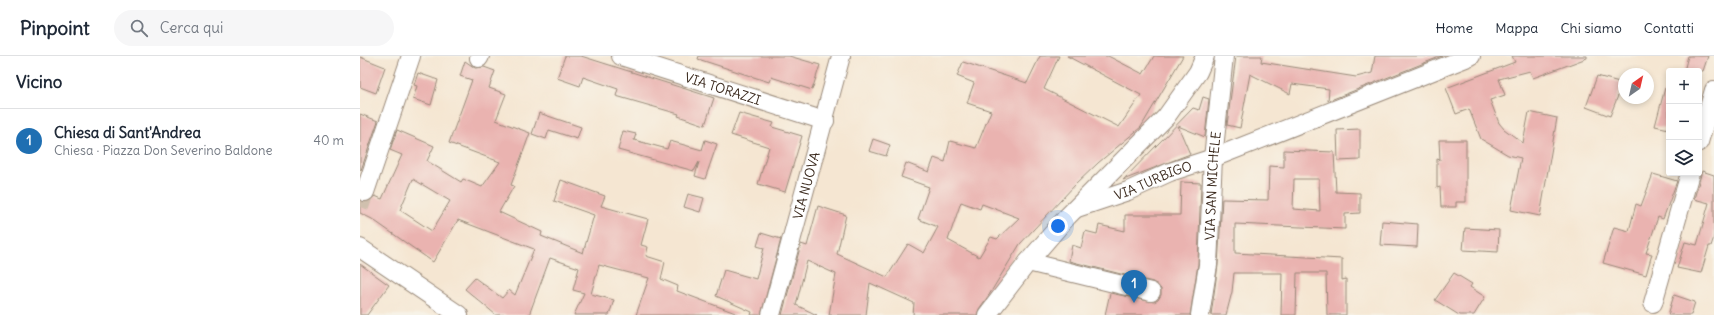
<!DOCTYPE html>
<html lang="it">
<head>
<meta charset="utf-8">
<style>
	:root { --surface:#fff; --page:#f6f6f7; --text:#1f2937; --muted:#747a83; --line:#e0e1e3; --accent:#1f6fb2 }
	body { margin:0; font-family:Delius,sans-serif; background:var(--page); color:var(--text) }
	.controls { position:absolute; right:12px; top:12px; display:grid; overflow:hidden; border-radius:4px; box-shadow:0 2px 6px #0003 }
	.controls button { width:36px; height:36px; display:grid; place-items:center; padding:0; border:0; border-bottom:1px solid var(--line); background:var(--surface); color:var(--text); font:20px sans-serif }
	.compass { position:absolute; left:1258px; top:12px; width:36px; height:36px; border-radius:50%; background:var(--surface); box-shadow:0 2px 6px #0003; rotate:34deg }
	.you { position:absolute; left:698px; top:170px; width:14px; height:14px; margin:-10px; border:3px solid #fff; border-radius:50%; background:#1a73e8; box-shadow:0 0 0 6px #1a73e833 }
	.badge { display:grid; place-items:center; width:26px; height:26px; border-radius:50%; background:var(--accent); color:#fff; font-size:13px; font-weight:700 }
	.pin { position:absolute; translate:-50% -33px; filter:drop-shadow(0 1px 2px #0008) }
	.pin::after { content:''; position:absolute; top:21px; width:14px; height:12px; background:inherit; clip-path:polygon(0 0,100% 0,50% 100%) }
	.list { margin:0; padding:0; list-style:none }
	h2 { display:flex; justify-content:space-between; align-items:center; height:52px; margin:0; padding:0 16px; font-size:17px }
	h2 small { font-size:13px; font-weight:400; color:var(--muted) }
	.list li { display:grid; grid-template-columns:26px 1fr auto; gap:12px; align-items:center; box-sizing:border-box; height:64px; padding:0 16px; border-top:1px solid var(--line) }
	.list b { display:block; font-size:15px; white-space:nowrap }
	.list p { margin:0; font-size:13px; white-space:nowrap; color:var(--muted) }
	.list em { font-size:13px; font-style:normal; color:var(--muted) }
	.icon { flex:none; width:22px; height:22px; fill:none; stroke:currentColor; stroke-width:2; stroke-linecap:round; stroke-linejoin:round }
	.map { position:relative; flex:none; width:1354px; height:259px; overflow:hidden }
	header { display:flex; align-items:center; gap:24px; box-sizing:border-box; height:56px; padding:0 20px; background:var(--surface); border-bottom:1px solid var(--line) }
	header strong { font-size:19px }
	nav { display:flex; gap:22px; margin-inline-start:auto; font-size:14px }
	.search { width:280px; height:36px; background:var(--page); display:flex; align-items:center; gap:10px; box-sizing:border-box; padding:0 14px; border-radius:22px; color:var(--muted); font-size:15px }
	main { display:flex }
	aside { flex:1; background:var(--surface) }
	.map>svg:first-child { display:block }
</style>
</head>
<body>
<header>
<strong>Pinpoint</strong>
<div class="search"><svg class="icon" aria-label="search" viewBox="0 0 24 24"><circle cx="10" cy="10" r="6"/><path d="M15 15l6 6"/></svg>Cerca qui</div>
<nav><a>Home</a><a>Mappa</a><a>Chi siamo</a><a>Contatti</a></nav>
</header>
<main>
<aside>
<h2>Vicino<small></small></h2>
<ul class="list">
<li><span class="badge">1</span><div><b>Chiesa di Sant'Andrea</b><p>Chiesa · Piazza Don Severino Baldone</p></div><em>40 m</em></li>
</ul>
</aside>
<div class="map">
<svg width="1354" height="259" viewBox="0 0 1354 259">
	<rect width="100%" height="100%" fill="#f7f3e8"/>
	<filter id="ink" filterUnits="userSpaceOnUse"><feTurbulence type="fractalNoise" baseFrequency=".025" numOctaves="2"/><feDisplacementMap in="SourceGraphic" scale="8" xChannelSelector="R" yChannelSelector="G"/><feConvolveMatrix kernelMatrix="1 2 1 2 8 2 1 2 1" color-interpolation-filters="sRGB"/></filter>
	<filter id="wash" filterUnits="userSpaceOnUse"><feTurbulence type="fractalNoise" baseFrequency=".012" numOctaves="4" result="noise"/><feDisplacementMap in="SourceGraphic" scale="16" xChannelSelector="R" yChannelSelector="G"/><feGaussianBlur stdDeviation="0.9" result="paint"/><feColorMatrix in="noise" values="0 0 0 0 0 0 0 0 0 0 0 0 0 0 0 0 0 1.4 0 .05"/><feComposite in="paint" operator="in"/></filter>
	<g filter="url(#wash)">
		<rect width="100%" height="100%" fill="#f5e6d2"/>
		<g id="blocks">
			<path fill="#eab3b0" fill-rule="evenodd" d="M205,0H221L354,42L345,69L318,60L319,58L256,40L258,33L223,21L220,30L197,22Z
				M339,0H429L460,9L452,34L411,21L409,26L338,3Z
				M680,0H699L684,33L759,71L781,39L707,0H748L783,18L794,0H823L781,71L738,107L715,129L660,188L629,239L619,253L617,259H553L554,247L510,227L506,259H469L476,218L447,205L436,249L457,259H422L441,188L447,190L458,150L486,159L477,198L527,221L548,188L564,197L578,171L558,163L569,131L541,121L546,107L569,116L574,102L585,106L590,85L616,92L631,55L607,47L614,27L597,20L603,6L667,27ZM601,146L620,153L622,148L659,162L637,183L631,181L619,201L588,184Z
				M876,0H902L901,6L996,21L1012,17L1015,0H1082L968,45L969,33L932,28L930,38L890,18L880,72L867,69Z
				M1152,0H1227V2L1173,22L1170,15L1139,23L1145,39L1130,44L1139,67L1144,73L1163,87L1169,56L1197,62L1180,160L1151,154L1161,102L1148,99L1121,83L1109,53L1096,58L1086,32L1155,6Z
				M1328,0H1348L1343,15H1324Z
				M0,1L25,11L16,37L0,31Z
				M105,5L115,12L124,11L135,15L129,32L146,38L136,64L170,77L151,129L154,130L139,156L182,176L181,180L223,197L234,159L194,145L201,124L245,140L241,150L288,163L281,189L288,191L286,200L305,206L301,223L318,230L317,235L378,258V259H276L289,222L239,209L231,238L254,244L249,259H214L224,237L213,234L219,212L190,202L169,259H136L105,233L115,222L142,242L149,234L155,239L174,193L98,164L73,206L12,163L0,157V145L7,146L15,140L22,143L42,99L30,94L37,74L74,90L67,105L101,126L103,123L122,131L140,106L89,87L112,24L100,20ZM53,123L90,145L72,175L40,154Z
				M58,17L78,24L71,49L53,43L57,30L54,29Z
				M1237,20L1263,27L1250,60L1226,51Z
				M1305,32L1309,33V73L1295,70Z
				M843,41L849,43L845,81L818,70L830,98L763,124L833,52L839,54Z
				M179,57L221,71L217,83L189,74L186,83L172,78Z
				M379,57L414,67L412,71L442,80L425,136L398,128L409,91L371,79Z
				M0,58L18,65L1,114L0,113Z
				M1000,73V104L978,105L977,74Z
				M263,75L276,78L274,84L307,93L310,85L342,94L345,84L357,88L345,123L335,120L339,106L334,115L258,94Z
				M513,83L530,89L526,100L509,95Z
				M1079,84H1106V146H1096V151H1081L1080,131L1077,132V103L1080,104Z
				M924,94L974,96L976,136L1000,137V157L985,158V173L875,168V197L982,203V224L986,223V259H967L966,217H937L936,259H921L922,217H874L872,236L866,259H851L858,209L862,143L908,144L909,110L924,111ZM934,123H959L960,155L933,153Z
				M1342,115L1354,119V181L1351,190H1349L1341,217L1317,212L1325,186L1337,189L1349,147L1334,143Z
				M1293,118L1317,125L1303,163L1298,161L1286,197L1292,198L1286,219L1243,207L1254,171L1269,175L1276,148L1281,150Z
				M821,126L841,127L838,208L830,259H745L750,237L794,246L798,244L801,239V233L793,226L709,205L712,189L721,192L725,175L737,178L739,169L765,175V159H820Z
				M328,138L344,142L340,156L324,151Z
				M1022,165L1058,168L1057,191L1020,189Z
				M1105,172L1139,174L1138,196L1103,194Z
				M401,177L421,183L401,259H391L392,256L356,240L364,214L396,223L404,192L397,190Z
				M0,208L29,229L7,259H0Z
				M1094,217L1112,228L1110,231L1125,241L1114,259H1099L1075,244Z
				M1314,239L1335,246L1331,259H1308Z"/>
		</g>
	</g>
	<g filter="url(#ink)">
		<use href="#blocks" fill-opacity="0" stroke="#988878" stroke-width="1"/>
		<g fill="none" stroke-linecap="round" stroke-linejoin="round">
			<path stroke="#d0c0ae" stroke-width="18" stroke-dasharray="18 9" stroke-linecap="butt" d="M0,151L5,136"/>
			<g stroke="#988878" stroke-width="20">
				<g id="minor">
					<path id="s1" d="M261,0L465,65"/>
					<path d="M119,2L120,0"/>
					<path d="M1339,86L1354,34"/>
					<path d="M5,136L51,0"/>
					<path id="s2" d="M717,152L768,135L810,116L853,102L1111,0"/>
					<path d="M0,192L99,259"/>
					<path d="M668,206L791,236"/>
					<path d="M1293,247L1330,117"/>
					<path id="s3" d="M411,259L481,0"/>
					<path d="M627,259L668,206L707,161L806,61L838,16L845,0"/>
					<path id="s4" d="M840,259L848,209L853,102L864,0"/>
				</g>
			</g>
			<use href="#minor" stroke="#fff" stroke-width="18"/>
		</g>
	</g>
	<g text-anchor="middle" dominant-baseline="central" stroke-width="3.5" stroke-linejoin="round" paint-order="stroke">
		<g font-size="13" fill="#3b2a1e" stroke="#f7f3e8">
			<text stroke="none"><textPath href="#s1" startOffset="107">VIA TORAZZI</textPath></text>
			<text stroke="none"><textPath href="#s2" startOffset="81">VIA TURBIGO</textPath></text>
			<text stroke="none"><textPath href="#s3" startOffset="134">VIA NUOVA</textPath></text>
			<text stroke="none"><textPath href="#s4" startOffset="130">VIA SAN MICHELE</textPath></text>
		</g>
	</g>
</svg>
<div class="controls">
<button>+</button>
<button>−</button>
<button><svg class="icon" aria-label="layers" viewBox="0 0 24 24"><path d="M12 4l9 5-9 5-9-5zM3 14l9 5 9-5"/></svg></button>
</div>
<svg class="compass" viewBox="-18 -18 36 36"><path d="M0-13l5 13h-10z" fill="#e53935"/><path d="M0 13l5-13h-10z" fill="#747a83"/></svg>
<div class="you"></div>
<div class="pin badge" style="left:774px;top:247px">1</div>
</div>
</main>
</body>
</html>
